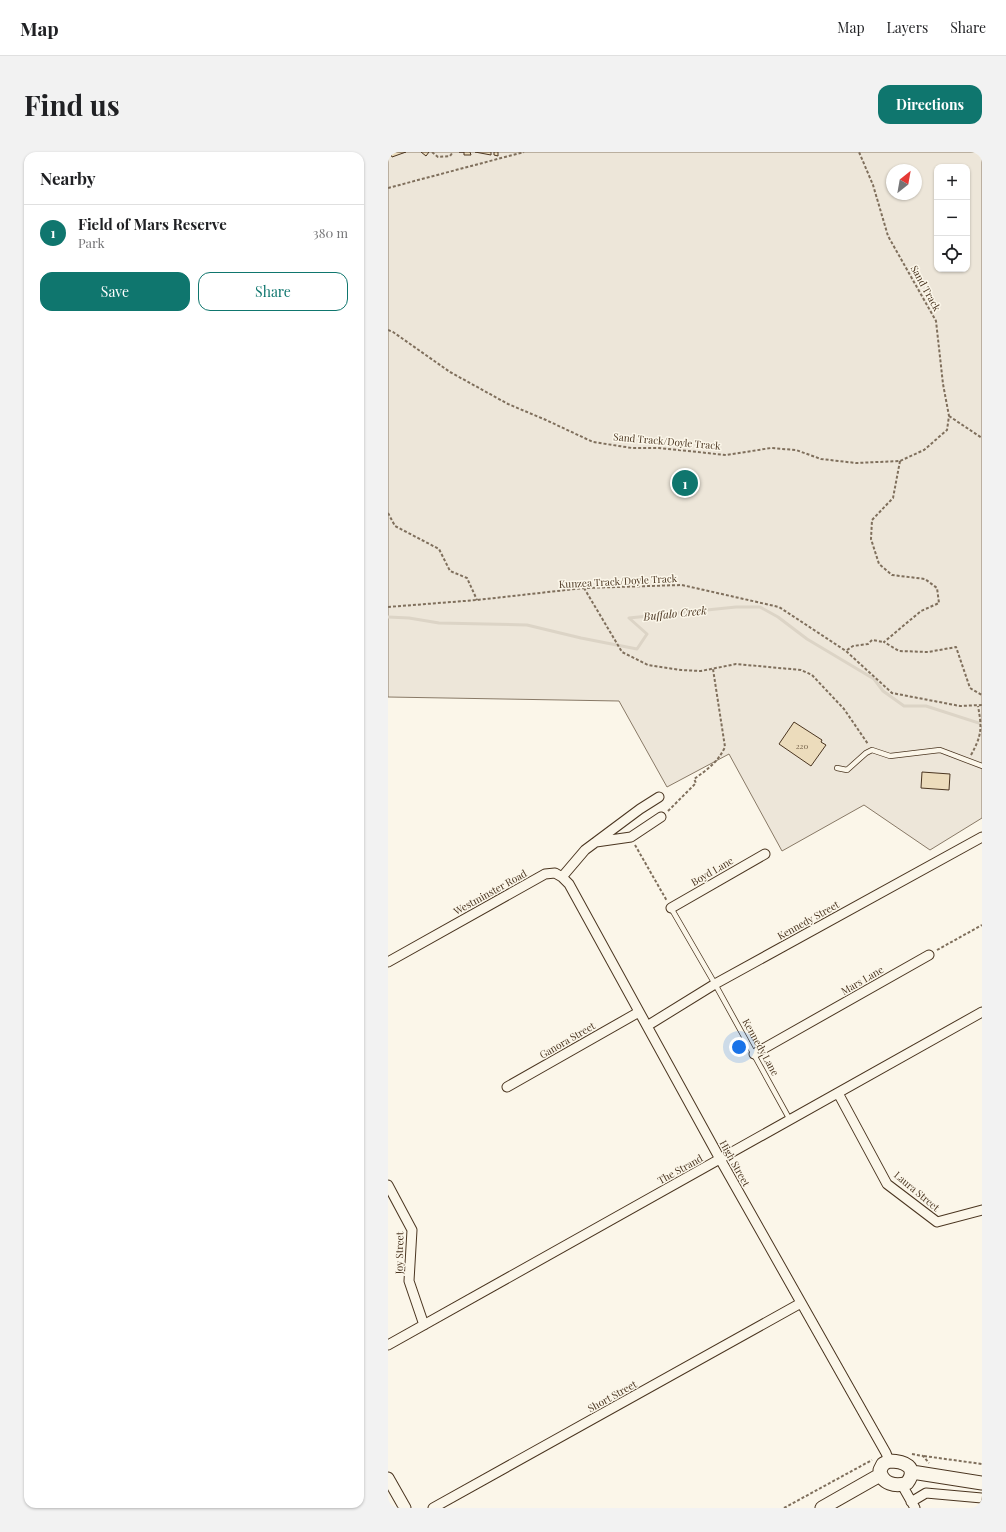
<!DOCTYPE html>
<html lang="en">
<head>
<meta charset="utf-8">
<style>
	:root { --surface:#fff; --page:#f2f2f2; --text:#202124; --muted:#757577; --line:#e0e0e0; --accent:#0f766e }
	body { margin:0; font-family:"Playfair Display",serif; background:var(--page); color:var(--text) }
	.controls { position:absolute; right:12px; top:12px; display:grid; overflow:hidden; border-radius:8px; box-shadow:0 1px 3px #0004 }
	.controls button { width:36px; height:36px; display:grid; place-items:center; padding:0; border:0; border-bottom:1px solid var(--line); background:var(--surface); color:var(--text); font:20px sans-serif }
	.compass { position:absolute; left:498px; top:12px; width:36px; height:36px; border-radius:50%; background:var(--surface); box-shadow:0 1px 3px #0004; rotate:31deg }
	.you { position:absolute; left:351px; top:895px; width:14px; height:14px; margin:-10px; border:3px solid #fff; border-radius:50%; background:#1a73e8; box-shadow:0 0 0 6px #1a73e833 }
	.badge { display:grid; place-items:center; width:26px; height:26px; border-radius:50%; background:var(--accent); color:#fff; font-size:13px; font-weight:700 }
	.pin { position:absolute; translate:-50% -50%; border:2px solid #fff; box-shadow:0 1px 4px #0006 }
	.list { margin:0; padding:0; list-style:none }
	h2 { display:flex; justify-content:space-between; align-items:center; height:52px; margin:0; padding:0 16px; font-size:17px }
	h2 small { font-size:13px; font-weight:400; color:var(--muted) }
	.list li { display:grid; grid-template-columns:26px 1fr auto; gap:12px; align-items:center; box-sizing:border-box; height:56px; padding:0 16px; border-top:1px solid var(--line) }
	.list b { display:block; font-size:15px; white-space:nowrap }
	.list p { margin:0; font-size:13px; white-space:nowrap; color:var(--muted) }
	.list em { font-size:13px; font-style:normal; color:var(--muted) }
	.actions { display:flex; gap:8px; padding:12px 16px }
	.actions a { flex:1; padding:9px 0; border:1px solid var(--accent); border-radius:12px; text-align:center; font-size:14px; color:var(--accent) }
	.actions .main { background:var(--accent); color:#fff }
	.icon { flex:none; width:22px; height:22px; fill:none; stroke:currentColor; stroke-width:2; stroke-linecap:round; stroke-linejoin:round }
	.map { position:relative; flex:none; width:594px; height:1356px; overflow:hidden; border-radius:12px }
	header { display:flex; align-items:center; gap:24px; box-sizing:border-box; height:56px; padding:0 20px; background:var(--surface); border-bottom:1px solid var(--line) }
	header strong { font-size:19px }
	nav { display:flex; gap:22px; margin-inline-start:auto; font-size:14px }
	.intro { display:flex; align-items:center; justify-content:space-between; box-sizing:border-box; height:96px; padding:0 24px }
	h1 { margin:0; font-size:28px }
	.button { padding:10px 18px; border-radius:12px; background:var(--accent); color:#fff; font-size:14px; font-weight:700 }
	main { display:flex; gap:24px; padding:0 24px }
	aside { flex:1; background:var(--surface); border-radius:12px; box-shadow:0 1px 3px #0004 }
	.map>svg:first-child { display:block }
</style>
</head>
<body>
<header>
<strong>Map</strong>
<nav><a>Map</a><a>Layers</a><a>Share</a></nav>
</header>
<div class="intro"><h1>Find us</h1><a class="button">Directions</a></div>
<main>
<aside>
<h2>Nearby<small></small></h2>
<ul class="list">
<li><span class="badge">1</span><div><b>Field of Mars Reserve</b><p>Park</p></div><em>380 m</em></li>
</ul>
<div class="actions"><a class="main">Save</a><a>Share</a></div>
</aside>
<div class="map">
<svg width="594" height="1356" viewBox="0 0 594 1356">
	<rect width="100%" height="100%" fill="#fbf6e9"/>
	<path fill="#ede6d9" stroke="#887966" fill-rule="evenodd" d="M0,0H594V666L542,698L476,653L394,699L341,602L279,635L231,549L0,545ZM549,15H579V117H549ZM504,18H528V42H504Z"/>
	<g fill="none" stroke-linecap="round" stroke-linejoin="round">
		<path stroke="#dcd4c6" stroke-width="3" d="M0,465L21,466L51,471L139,473L193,486L249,497L259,482L241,466L348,455H372L390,465L419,487L486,527L495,539L516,554H538L594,572"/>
	</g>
	<path fill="#ecdcbc" stroke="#4a3520" d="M2,0H18L4,5Z
		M33,0H41L38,4Z
		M71,0H82L83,3H76V0Z
		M87,0H103V3Z
		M106,0H110V4L106,3Z
		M406,570L434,588L433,590L438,593L423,614L391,592Z
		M534,620L562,622L561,638L533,636Z"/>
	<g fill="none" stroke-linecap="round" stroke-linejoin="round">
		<g stroke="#4a3520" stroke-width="6">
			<path id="service" d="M449,616L459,618L478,601L484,598L502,604L552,598L594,614
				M283,756L327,832L402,968"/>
		</g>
		<g stroke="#4a3520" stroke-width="11">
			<path id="minor" d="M208,690L243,685L273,665
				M174,725L197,698L252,657L271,645
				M283,756L377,702
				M0,810L157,722L167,721L174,725L181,732L332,1007L498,1301L501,1309
				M259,874L327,832L594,685
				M366,902L541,803
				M119,935L251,860
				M450,941L499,1032L549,1070L594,1058
				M0,1033L24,1078L21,1129L36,1173
				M0,1193L594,860
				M514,1333L527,1356
				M523,1350L538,1341L594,1346
				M45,1356L413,1151"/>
		</g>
		<g stroke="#4a3520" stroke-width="13">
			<path id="tertiary" d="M0,1326L17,1356"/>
		</g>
		<g stroke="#4a3520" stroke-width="15">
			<path id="secondary" d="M501,1309C516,1309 531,1315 519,1331C508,1335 493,1332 492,1318L495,1312Z
				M524,1320L594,1331
				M434,1356L492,1323"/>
		</g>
		<path stroke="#7f6f5c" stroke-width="2" stroke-dasharray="3 2" stroke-linecap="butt" d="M44,0L50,5L62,4L65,0
			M0,36L136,0
			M0,178L5,180L62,220L120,252L158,268L205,290L244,296H271L338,303L383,296L408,298L433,307L468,311L512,309L536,298L559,278L561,264L555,232L548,169L500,84L485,33L471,0
			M561,264L594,286
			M512,309L505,346L484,368L483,387L491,412L504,423L537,427L549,436L551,451L533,459L496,490L511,499L540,500L568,495L582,536L594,543
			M0,361L7,374L51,397L62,419L79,426L89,448
			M196,436L234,500L260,513L293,518L313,519L348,512L413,518L424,523L456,557L480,592
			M0,455L89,448L196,436L294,433L391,455L458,499L504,541L572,554L594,553
			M459,498L465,494L480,492L484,488L496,490
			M583,603C594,583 594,576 590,554
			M280,659L308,631L306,627C319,618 330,610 337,595L325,517
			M247,693L279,749
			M549,798L594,773
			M524,1302L535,1304L541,1311
			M536,1304L594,1312
			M396,1356L484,1308"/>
		<use href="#service" stroke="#fbf6e9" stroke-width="4.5"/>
		<use href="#minor" stroke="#fbf6e9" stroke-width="9"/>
		<use href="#tertiary" stroke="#fbf6e9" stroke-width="11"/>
		<use href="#secondary" stroke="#fbf6e9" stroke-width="13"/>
	</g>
	<g text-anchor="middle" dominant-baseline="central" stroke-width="3" stroke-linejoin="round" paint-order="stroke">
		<g font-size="8" fill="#725f47">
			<text x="414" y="593">220</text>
		</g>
		<g font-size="10" fill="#4a3520" stroke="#fbf6e9">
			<text transform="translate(538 136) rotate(61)">Sand Track</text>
			<text transform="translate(279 289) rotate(5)">Sand Track/Doyle Track</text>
			<text transform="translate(230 429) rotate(-3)">Kunzea Track/Doyle Track</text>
			<text transform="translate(324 719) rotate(-30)">Boyd Lane</text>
			<text transform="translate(102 740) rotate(-29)">Westminster Road</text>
			<text transform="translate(420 768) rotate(-29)">Kennedy Street</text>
			<text transform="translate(474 828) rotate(-30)">Mars Lane</text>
			<text transform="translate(179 888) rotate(-30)">Ganora Street</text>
			<text transform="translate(373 895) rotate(61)">Kennedy Lane</text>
			<text transform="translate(347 1011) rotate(61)">High Street</text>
			<text transform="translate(292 1017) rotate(-29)">The Strand</text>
			<text transform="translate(529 1039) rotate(40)">Laura Street</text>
			<text transform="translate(11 1101) rotate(-89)">Joy Street</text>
			<text transform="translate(224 1244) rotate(-29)">Short Street</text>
		</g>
		<g font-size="11" font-style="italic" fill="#4a3520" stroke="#fbf6e9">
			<text transform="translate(287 461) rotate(-6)">Buffalo Creek</text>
		</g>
	</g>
</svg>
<div class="controls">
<button>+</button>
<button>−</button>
<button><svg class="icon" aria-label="locate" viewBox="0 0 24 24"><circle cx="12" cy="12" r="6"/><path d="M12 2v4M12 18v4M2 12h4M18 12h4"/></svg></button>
</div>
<svg class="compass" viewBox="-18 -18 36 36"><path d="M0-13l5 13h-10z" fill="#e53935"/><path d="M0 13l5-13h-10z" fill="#757577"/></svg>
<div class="you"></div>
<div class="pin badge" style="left:297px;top:331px">1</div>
</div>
</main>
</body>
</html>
